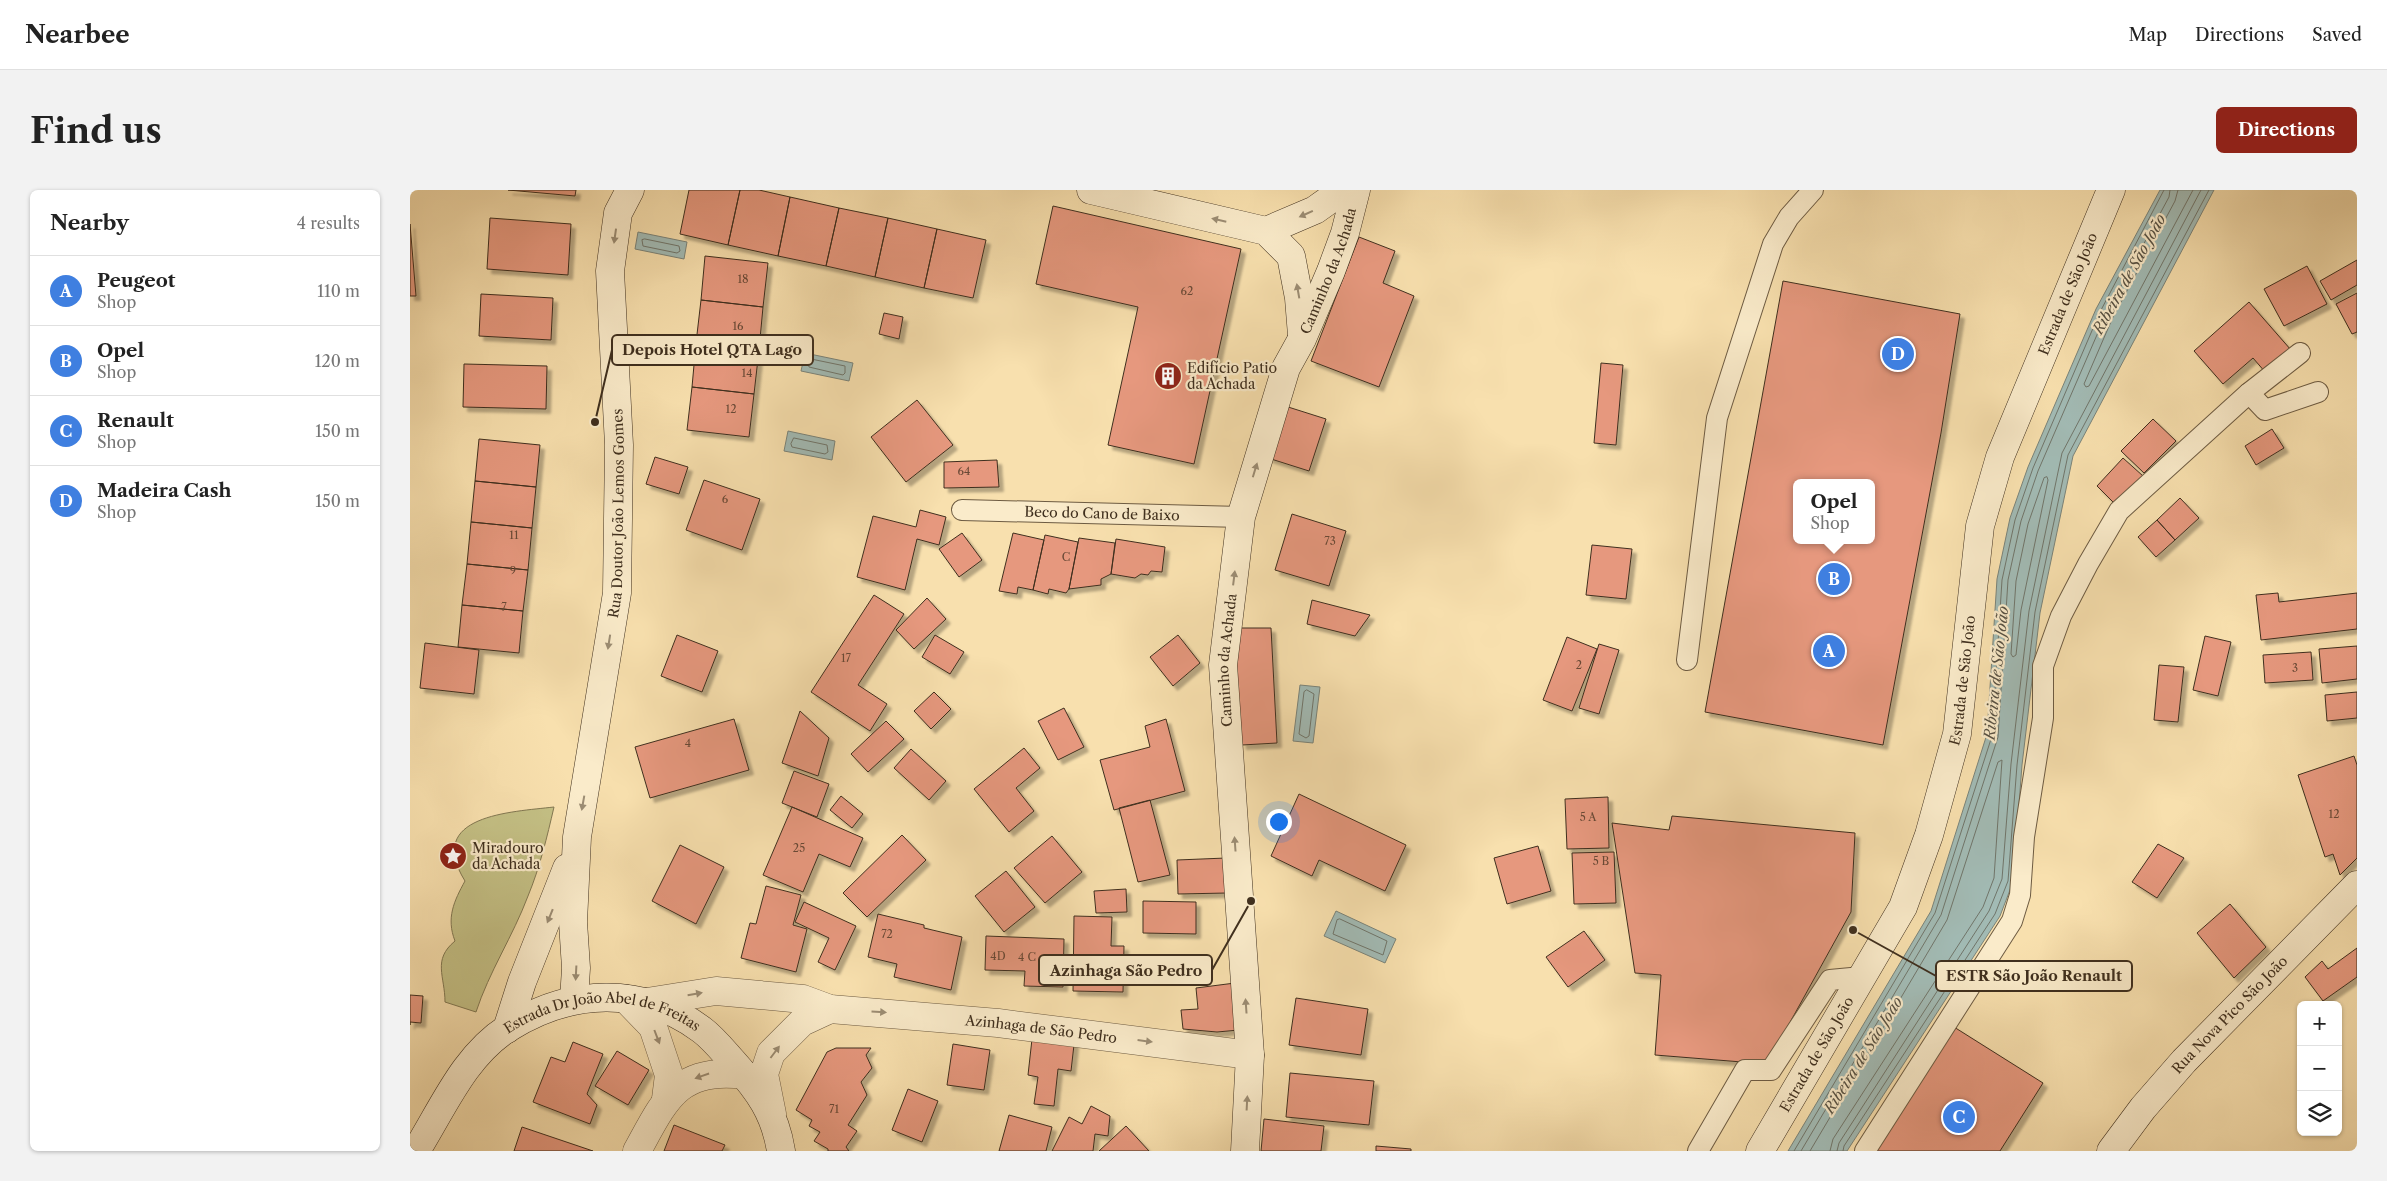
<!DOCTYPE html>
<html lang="en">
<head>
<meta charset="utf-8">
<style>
	:root { --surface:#fff; --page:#f2f2f2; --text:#222; --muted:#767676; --line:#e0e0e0; --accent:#8f2418 }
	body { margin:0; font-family:"Libre Caslon Text",serif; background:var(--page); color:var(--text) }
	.controls { position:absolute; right:15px; bottom:15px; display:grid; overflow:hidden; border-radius:8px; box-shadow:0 1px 4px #0004 }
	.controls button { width:45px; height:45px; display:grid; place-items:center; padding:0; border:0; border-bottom:1px solid var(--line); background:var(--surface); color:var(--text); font:25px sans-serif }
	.you { position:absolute; left:868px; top:631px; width:18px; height:18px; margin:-12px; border:4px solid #fff; border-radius:50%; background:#1a73e8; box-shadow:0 0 0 8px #1a73e833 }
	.badge { display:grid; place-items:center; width:32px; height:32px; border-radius:50%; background:var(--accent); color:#fff; font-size:16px; font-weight:700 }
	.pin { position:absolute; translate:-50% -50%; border:2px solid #fff; box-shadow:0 1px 5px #0006 }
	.popup { position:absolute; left:1383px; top:289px; width:82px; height:65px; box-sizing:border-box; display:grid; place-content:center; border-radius:8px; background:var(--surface); filter:drop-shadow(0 1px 4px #0005); font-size:16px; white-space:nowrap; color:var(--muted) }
	.popup b { font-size:19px; color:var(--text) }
	.popup::after { content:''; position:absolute; left:50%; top:100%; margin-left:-10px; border:10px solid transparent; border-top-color:var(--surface) }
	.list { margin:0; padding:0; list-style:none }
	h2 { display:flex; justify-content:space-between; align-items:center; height:65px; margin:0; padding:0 20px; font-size:21px }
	h2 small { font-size:16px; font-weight:400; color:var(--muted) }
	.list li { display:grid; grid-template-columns:32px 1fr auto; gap:15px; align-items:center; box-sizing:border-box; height:70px; padding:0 20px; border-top:1px solid var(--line) }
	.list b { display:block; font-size:19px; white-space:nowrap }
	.list p { margin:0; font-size:16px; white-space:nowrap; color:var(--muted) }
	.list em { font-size:16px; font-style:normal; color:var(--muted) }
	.icon { flex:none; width:28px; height:28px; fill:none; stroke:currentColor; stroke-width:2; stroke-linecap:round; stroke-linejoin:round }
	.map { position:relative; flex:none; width:1947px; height:961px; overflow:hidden; border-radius:8px }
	header { display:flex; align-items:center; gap:30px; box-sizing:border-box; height:70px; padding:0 25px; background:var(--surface); border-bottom:1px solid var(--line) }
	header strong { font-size:24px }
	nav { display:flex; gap:28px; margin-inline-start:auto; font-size:18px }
	.intro { display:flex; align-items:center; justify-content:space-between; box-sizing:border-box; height:120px; padding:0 30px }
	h1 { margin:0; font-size:35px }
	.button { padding:12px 22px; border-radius:8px; background:var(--accent); color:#fff; font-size:18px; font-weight:700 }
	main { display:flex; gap:30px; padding:0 30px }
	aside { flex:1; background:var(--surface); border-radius:8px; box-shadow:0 1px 4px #0004 }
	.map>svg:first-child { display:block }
</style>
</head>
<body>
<header>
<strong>Nearbee</strong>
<nav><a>Map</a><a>Directions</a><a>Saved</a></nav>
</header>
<div class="intro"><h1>Find us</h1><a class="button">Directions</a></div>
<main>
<aside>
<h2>Nearby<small>4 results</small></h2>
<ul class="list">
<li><span class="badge" style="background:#3f7fe0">A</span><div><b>Peugeot</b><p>Shop</p></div><em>110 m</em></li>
<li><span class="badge" style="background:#3f7fe0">B</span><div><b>Opel</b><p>Shop</p></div><em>120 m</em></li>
<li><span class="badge" style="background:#3f7fe0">C</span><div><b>Renault</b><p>Shop</p></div><em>150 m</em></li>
<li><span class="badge" style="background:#3f7fe0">D</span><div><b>Madeira Cash</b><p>Shop</p></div><em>150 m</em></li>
</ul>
</aside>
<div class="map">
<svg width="1947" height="961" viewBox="0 0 1947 961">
	<defs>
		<filter id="shadow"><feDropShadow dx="4.5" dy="4.5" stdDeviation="1" flood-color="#0004"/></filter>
	</defs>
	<rect width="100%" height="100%" fill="#f8e0ae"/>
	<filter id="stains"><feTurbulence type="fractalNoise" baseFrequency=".004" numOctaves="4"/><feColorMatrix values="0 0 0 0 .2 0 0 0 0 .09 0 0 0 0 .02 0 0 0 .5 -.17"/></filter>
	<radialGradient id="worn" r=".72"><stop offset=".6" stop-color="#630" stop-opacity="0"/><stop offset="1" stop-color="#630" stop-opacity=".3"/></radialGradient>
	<path fill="#c4c085" stroke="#827852" d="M144,617C137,647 130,677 118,706C103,746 79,782 66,822L35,812C35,786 22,770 45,751C36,728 44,711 55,691C14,625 101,622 144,617Z"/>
	<path fill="#a2bbb5" stroke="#7a8379" d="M1750,0H1804L1663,266L1630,423L1612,575L1603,692L1590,726L1437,961H1378L1521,721L1577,544L1587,389L1600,328L1618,277L1686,119Z
		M228,42L277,52L274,69L225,59Z
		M395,163L443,173L439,191L391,181Z
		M378,241L425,251L422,270L374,261Z
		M890,495L910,497L903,553L883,551Z
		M926,721L986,749L975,773L914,746Z"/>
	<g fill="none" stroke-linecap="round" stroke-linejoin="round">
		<path stroke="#70756a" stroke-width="1" d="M1768,0L1765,11L1703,127L1674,194L1676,197L1679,196L1783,0
			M235,49L269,56L270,61L267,63L233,56L232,50Z
			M401,169L435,176V183L433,185L399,177L398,171Z
			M384,248L417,255L418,262L415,264L382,257L381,254Z
			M1637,287L1638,290L1611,420L1606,465L1603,467L1601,464L1606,391L1618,334L1634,288Z
			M897,500L904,504L899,546L896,548L889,544L894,502Z
			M930,729L977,751L973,765L923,744L927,730Z
			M1384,961L1525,723L1582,546L1592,390L1605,330L1623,278L1690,122L1754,0
			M1391,961L1531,725L1588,547L1598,390L1611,331L1628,281L1696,124L1759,7L1760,0
			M1400,961L1537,730L1588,572L1592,570L1584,688L1573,717L1423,949L1420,961
			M1427,961L1429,953L1579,721L1592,689L1601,574L1619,421L1652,263L1791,0
			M1433,961L1434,956L1585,724L1598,691L1607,575L1625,422L1658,265L1799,0"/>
	</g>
	<path fill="#e6987e" stroke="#3f2f1e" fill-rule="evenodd" filter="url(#shadow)" d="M98,0H166L165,6Z
		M279,0H330L318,55L270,44Z
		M330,0H349L380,7L368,66L318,55Z
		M380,7L429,18L416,76L368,66Z
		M643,16L831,59L784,274L698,255L728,117L626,94Z
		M429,18L478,28L465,87L416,76Z
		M80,28L161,34L158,85L77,79Z
		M478,28L527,39L514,98L465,87Z
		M0,34L6,106H0Z
		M527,39L576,50L563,108L514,98Z
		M949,47L985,61L973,93L1004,106L969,197L901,171Z
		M295,66L358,73L353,117L291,110Z
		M1947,70V95L1921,110L1910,91Z
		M1897,76L1917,114L1874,136L1854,99Z
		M1373,91L1550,124L1531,243L1473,555L1295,522ZM1386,293H1462V350H1386Z
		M1947,103V142L1942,144L1926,114Z
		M71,104L143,108L141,150L69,146Z
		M291,110L353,117L349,160L286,153Z
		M1839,112L1881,160L1856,183L1843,168L1813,194L1784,161Z
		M474,123L493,127L489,149L469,144Z
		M286,153L349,160L344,204L282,197Z
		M1191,173L1213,175L1206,255L1184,253Z
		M54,174L137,176L136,219L53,217Z
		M282,197L344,204L339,247L277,240Z
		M507,210L543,255L496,292L461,247Z
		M875,216L916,229L899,281L858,268Z
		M1743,229L1766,251L1734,283L1711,261Z
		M1862,239L1874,258L1846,275L1835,256Z
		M69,249L130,255L126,297L65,291Z
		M245,267L278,277L269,304L236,294Z
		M1713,268L1733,286L1706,315L1687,296Z
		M587,270L589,297L534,298V272Z
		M294,290L350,309L332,360L276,340Z
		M65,291L126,297L122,338L61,332Z
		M1770,308L1789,328L1765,350L1747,330Z
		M510,320L536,327L529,355L507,349L495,400L447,387L463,326L506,337Z
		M882,324L936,341L919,396L865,380Z
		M1747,330L1765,350L1746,367L1728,347Z
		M61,332L122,338L118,380L57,374Z
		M552,343L572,370L549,387L529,359Z
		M603,343L634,350L623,400L608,397L607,404L589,401Z
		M635,345L668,352L659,399L656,403L639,399L638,404L623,400Z
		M669,348L705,353L701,384L691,389V395L659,399Z
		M706,349L755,357L752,382L741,381L738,385L731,384L725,388L701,384Z
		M1182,355L1222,359L1216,409L1176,405Z
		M57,374L118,380L113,421L52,415Z
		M1868,403L1869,412L1947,403V439L1851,450L1846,405Z
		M464,405L494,424L448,495L477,514L460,541L401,502Z
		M517,408L536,429L504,459L486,440Z
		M902,410L960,425L945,446L897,434Z
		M52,415L113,421L109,463L48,457Z
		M826,438H861L867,553L832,555L825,479Z
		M267,445L308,461L292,502L251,486Z
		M525,445L554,462L540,484L512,467Z
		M768,445L790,473L763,496L740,467Z
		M1795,446L1821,452L1808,506L1783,500Z
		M1157,447L1187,459L1162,521L1133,510Z
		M15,453L69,460L64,504L10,498Z
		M1189,454L1209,460L1189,524L1169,518Z
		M1947,456V489L1912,493L1909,459Z
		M1901,462L1903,490L1855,493L1853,465Z
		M1749,475L1774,477L1768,532L1744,530Z
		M524,502L541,519L521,539L504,521Z
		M1947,502V528L1917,531L1915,505Z
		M654,518L674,557L648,570L628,531Z
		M390,521L419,548L408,586L372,573Z
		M324,529L339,580L240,608L225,557Z
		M756,529L775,601L704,620L690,570L740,557L735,536Z
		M476,531L494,549L458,582L441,564Z
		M614,558L630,578L606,598L624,621L599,642L564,599Z
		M501,559L536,591L519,610L484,578Z
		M1944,566L1947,575V668L1930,685L1923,664L1915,667L1888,585Z
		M384,581L419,594L407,627L372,613Z
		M889,604L996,655L975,701L909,670L902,686L861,666Z
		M431,606L453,624L442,638L420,620Z
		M1198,607L1199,658L1157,659L1155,609Z
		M740,610L760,685L728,692L709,618Z
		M382,617L453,648L440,677L409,664L393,702L353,685Z
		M1262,626L1445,643L1441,722L1357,874L1245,865L1251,785L1225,783L1202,633L1259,640Z
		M492,645L516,670L457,727L433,703Z
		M642,646L672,682L635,713L604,678Z
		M1748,654L1774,668L1747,708L1722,692Z
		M270,655L314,677L286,734L242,711Z
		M1128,656L1141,701L1097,714L1084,668Z
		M1204,662L1206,713L1164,714L1162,663Z
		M816,668L817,703L768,704L767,670Z
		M596,681L625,717L594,742L565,706Z
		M356,696L391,705L383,735L397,739L386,782L331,768L340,733L346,734Z
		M716,699L717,722L686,723L684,701Z
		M733,711L786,712V744L733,743Z
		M394,712L446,736L425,780L408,772L419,748L385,732Z
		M1820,714L1856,757L1824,788L1787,743Z
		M468,724L514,735V738L552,747L541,800L484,787L487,774L458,767Z
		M664,726L702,727L701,756H714L713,802L663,801Z
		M1174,741L1195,770L1158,797L1136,767Z
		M576,746L654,749L653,797L614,796L615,781L575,780Z
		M1947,758V787L1913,811L1895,787L1912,771L1918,779Z
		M825,793L829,840L807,842L773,839L771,820L788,819L786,798Z
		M0,805L13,806L11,833L0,832V835Z
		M886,808L958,819L951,865L879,855Z
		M1544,837L1633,893L1590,961H1466Z
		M623,840L665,846L661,881L648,879L644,916L624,914L628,887L618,885Z
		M163,852L193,864L177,904L187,915L180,934L123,912L141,867L155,872Z
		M543,854L580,860L574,900L537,895Z
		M426,858H461L456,865L462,878L451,892L457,905L438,935L447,941L436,957L439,961H418V959L404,951L410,942L399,936L402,930L386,920L417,862Z
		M207,861L239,880L218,915L185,896Z
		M880,883L964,891L959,935L876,927Z
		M498,899L528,911L512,952L482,940Z
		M681,916L700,926L698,946L685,944L683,961H642L659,927L672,934Z
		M599,925L642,937L636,961H589Z
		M854,929L914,936L911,961H851Z
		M264,935L315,955L312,961H254Z
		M716,936L739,961H689Z
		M112,937L183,961H104Z
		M966,956L1001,959V961H966Z"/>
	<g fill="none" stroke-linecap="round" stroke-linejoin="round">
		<g stroke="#6d5b42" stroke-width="22">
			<g id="lane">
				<path d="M1839,203L1855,220L1908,202"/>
				<path id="s1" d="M552,320L831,327"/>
				<path d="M1277,470L1307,228L1363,54L1379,27L1403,0"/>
				<path d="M1288,961L1335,880H1361L1420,790L1452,787"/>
				<path d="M1455,961L1602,731L1610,705L1614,647L1633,528V476L1651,426L1678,374L1709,321L1839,203L1890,163"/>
			</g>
		</g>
		<g stroke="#6d5b42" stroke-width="29">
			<g id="street">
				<path d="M216,809L243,837L259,885L256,909"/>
				<path id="s2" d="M237,812L306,801L393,809L420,819L588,833L840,865"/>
				<path d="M362,924L354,884L361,863L392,832L420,819"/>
				<path d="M227,961C255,910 268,876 335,885"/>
			</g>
		</g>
		<g stroke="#3f2f1e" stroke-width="29">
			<g id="secondary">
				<path d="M681,0L856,41L881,66L889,108L892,145"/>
				<path d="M856,41L905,20L933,0"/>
				<path id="s3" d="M164,810L166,778L163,732L167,647L207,403L209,255L200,81L208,23L220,0"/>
				<path d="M97,839L112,792L157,678"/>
				<path id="s4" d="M6,961C33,918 54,866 98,838C160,799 232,795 292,840C304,849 314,862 324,873C349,901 365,923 371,961"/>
				<path id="s5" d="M835,961L840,865L813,475L831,327L876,178L892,149L921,81L935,43L946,0"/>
				<path id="s6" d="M1350,961L1493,717L1519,645L1547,544L1570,336L1590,267L1701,0"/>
				<path id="s7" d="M1701,961L1733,918L1774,871L1947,695"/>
			</g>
		</g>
		<use href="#lane" stroke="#faebca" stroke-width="20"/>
		<use href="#street" stroke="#faebca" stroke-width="28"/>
		<use href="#secondary" stroke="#faebca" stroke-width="28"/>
	</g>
	<defs><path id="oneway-solid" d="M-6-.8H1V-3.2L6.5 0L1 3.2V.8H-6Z" transform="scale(1.25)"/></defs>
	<g fill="#9c8d74">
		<use href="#oneway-solid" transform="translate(896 24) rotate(156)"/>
		<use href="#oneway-solid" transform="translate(809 30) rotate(-167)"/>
		<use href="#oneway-solid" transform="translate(205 46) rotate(98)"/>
		<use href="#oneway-solid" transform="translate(888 101) rotate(-100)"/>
		<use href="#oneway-solid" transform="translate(845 280) rotate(-73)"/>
		<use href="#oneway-solid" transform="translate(824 388) rotate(-83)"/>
		<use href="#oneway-solid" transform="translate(199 452) rotate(99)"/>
		<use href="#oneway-solid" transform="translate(173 613) rotate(100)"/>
		<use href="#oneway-solid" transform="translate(825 654) rotate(-94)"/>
		<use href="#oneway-solid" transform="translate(140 726) rotate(112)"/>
		<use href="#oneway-solid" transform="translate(166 783) rotate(93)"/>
		<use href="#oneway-solid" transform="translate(285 804) rotate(-10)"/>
		<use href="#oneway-solid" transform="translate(836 816) rotate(-94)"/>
		<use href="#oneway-solid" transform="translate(469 822) rotate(4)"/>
		<use href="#oneway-solid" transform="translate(247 847) rotate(69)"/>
		<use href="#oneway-solid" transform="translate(735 851) rotate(7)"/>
		<use href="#oneway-solid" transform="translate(365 862) rotate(-53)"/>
		<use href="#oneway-solid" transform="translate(292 886) rotate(161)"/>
		<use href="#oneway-solid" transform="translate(837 913) rotate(-87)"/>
	</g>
	<defs>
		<g id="building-disc" transform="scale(1.4375)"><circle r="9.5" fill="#8f2418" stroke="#faebca"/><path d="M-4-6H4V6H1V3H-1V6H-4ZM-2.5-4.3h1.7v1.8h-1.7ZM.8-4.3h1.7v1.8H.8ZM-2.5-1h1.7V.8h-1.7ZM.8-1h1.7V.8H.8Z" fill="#fff"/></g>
		<g id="sight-disc" transform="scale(1.4375)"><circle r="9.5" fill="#8f2418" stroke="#faebca"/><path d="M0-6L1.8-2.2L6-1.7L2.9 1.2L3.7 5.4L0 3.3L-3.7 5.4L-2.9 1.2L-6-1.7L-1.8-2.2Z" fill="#fff"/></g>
	</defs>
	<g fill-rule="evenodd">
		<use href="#building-disc" x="758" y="186"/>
		<use href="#sight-disc" x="43" y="666"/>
	</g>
	<g text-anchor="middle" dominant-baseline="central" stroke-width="4.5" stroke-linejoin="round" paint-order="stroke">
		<g font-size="11" fill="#694936">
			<text x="333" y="89">18</text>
			<text x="777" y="101">62</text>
			<text x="328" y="136">16</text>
			<text x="337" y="183">14</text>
			<text x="321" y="219">12</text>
			<text x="554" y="281">64</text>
			<text x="315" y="309">6</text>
			<text x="104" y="345">11</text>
			<text x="920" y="351">73</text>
			<text x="656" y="367">C</text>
			<text x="103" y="381">9</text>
			<text x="94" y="417">7</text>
			<text x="436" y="468">17</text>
			<text x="1169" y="475">2</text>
			<text x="1885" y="478">3</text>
			<text x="278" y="553">4</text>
			<text x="1924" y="624">12</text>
			<text x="1178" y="627">5 A</text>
			<text x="389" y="658">25</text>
			<text x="1191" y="671">5 B</text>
			<text x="477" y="744">72</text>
			<text x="588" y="766">4D</text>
			<text x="617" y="767">4 C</text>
			<text x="424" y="919">71</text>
		</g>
		<g font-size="14" fill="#3f2f1e" stroke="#faebca">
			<text stroke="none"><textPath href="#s5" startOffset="898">Caminho da Achada</textPath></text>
			<text stroke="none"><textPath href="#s6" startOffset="922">Estrada de São João</textPath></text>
			<text stroke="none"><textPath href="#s3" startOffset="490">Rua Doutor João Lemos Gomes</textPath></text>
			<text stroke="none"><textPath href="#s1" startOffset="140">Beco do Cano de Baixo</textPath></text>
			<text stroke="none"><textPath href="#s5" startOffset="492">Caminho da Achada</textPath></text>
			<text stroke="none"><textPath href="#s6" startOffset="518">Estrada de São João</textPath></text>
			<text stroke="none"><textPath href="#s7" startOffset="181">Rua Nova Pico São João</textPath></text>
			<text stroke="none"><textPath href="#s2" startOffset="398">Azinhaga de São Pedro</textPath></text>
			<text stroke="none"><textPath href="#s4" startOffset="255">Estrada Dr João Abel de Freitas</textPath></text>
			<text stroke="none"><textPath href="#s6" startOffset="112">Estrada de São João</textPath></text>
		</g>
		<g font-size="14" fill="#3f2f1e" stroke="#faebca" text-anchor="start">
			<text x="777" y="178">Edifício Patio<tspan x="777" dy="16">da Achada</tspan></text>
			<text x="62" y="658">Miradouro<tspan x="62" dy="16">da Achada</tspan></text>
		</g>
		<g font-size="15" font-style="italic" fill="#585244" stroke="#faebca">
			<text transform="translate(1719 84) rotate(-61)">Ribeira de São João</text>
			<text transform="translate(1586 483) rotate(-84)">Ribeira de São João</text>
			<text transform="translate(1453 865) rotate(-58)">Ribeira de São João</text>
		</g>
	</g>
	<path fill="none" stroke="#3f2f1e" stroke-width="2" d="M185 232L202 160M841 711L802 780M1443 740L1526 786"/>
	<g fill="#3f2f1e" stroke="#faebca" stroke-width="2">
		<circle cx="185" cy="232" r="5"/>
		<circle cx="841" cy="711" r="5"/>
		<circle cx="1443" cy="740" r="5"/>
	</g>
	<g fill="#faebca" stroke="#3f2f1e" stroke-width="2">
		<rect x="202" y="145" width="201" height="30" rx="5"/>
		<rect x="629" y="765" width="173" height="30" rx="5"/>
		<rect x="1526" y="771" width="196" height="30" rx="5"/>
	</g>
	<g font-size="15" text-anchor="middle" font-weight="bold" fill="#3f2f1e">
		<text x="302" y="165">Depois Hotel QTA Lago</text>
		<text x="716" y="786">Azinhaga São Pedro</text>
		<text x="1624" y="791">ESTR São João Renault</text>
	</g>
	<rect width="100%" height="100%" filter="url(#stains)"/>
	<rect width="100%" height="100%" fill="url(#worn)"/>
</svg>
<div class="controls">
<button>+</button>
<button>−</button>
<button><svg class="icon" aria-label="layers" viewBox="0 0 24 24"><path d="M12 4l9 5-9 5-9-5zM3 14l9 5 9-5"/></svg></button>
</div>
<div class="you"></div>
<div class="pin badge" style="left:1419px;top:461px;background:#3f7fe0">A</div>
<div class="pin badge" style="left:1424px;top:389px;background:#3f7fe0">B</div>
<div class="popup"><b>Opel</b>Shop</div>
<div class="pin badge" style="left:1549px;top:927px;background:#3f7fe0">C</div>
<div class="pin badge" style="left:1488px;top:164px;background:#3f7fe0">D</div>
</div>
</main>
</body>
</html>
